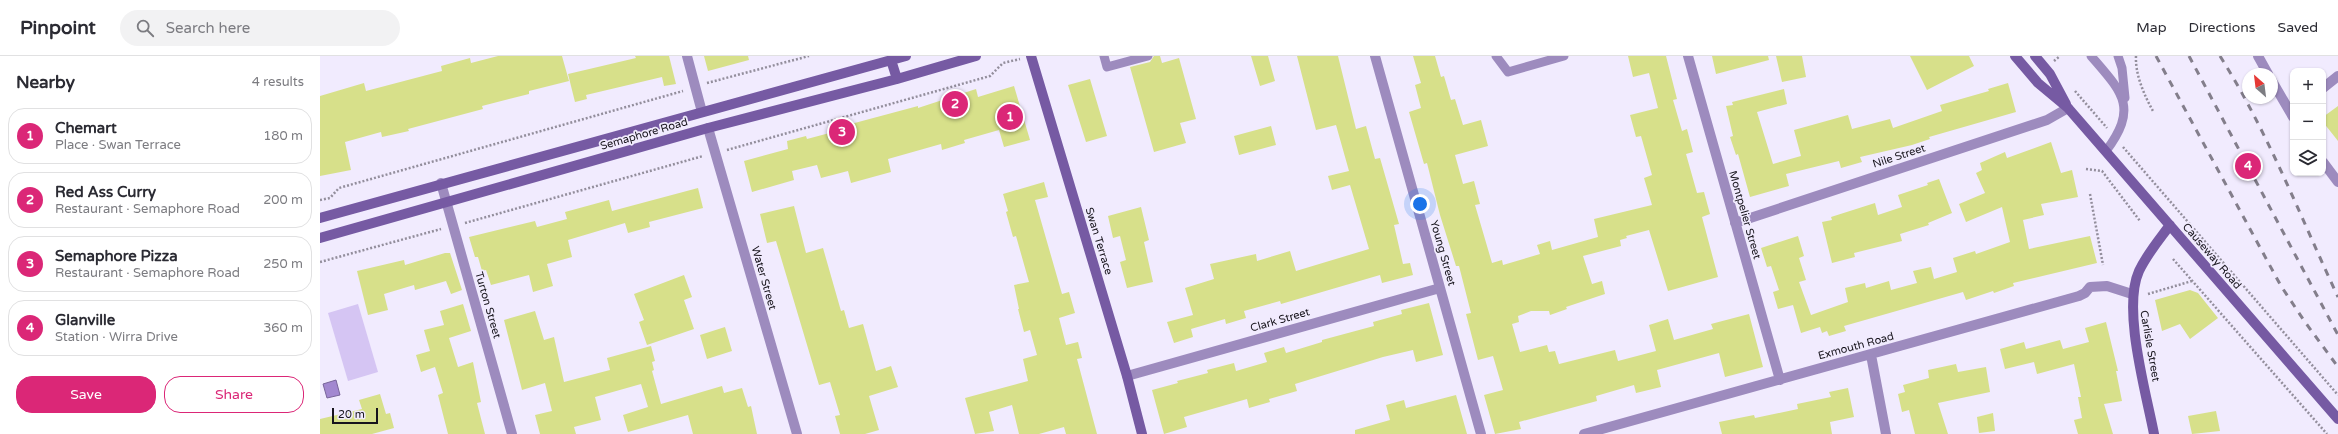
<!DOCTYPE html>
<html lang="en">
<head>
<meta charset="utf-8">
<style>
	:root { --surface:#fff; --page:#f2f2f3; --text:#2b2b33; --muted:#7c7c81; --line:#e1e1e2; --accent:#db2777 }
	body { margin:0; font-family:"Varela Round",sans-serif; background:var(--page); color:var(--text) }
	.controls { position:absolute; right:12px; top:12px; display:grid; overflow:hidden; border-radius:8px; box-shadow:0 1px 3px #0004 }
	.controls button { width:36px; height:36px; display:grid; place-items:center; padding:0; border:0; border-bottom:1px solid var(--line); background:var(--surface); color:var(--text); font:20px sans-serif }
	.compass { position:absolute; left:1922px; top:12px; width:36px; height:36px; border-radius:50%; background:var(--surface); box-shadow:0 1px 3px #0004; rotate:332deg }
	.scale { position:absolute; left:12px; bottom:10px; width:46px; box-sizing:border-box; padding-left:4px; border:2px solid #17141c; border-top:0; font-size:11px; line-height:14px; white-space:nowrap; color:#17141c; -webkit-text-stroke:3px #f1ebfe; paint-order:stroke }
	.you { position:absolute; left:1100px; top:148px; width:14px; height:14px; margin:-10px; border:3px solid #fff; border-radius:50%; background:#1a73e8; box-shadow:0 0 0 6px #1a73e833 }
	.badge { display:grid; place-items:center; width:26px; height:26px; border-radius:50%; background:var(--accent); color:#fff; font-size:13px; font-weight:700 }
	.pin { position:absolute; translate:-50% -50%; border:2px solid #fff; box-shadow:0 1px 4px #0006 }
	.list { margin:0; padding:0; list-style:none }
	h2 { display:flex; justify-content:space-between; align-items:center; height:52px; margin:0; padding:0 16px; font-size:17px }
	h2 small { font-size:13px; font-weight:400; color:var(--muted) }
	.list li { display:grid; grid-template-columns:26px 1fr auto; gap:12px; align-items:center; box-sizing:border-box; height:56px; margin:0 8px 8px; padding:0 8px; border:1px solid var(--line); border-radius:16px }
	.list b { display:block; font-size:15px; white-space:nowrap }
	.list p { margin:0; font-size:13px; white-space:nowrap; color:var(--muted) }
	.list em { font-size:13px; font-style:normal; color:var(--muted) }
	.actions { display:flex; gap:8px; padding:12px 16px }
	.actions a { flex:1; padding:9px 0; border:1px solid var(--accent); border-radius:16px; text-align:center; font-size:14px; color:var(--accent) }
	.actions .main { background:var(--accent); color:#fff }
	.icon { flex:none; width:22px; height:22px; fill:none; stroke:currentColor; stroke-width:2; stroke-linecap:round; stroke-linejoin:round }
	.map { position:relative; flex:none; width:2018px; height:378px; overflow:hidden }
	header { display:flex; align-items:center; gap:24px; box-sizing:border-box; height:56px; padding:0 20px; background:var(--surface); border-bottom:1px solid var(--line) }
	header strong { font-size:19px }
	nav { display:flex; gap:22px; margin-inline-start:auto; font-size:14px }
	.search { width:280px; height:36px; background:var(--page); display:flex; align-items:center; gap:10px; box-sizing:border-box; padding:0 14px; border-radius:22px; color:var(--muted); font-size:15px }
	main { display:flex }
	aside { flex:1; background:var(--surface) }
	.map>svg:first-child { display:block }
</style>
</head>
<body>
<header>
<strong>Pinpoint</strong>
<div class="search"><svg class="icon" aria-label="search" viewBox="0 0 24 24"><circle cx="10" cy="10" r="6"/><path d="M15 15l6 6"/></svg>Search here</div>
<nav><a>Map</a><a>Directions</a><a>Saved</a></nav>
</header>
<main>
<aside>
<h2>Nearby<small>4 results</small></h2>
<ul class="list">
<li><span class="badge">1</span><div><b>Chemart</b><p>Place · Swan Terrace</p></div><em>180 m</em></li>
<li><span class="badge">2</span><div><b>Red Ass Curry</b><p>Restaurant · Semaphore Road</p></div><em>200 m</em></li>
<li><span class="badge">3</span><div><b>Semaphore Pizza</b><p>Restaurant · Semaphore Road</p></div><em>250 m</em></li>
<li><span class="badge">4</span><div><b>Glanville</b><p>Station · Wirra Drive</p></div><em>360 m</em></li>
</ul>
<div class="actions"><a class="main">Save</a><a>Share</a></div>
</aside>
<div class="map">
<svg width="2018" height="378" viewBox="0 0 2018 378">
	<rect width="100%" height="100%" fill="#f1ebfe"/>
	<path fill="#d5c5f3" d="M38,248L58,316L28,325L8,257Z"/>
	<path fill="#a287d0" stroke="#78649a" d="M16,324L20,339L7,342L3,328Z"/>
	<path fill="#d7e08a" d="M178,0H242L249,25L209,35V38L162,50L163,53L88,73L89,75L62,81L61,76L25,86L31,114L0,120V40L44,27L46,35L122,15L121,10L150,2L151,7Z
		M315,0H349L356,28L344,30L342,21L266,39L267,43L255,46L248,18L316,2Z
		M384,0H428L429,4L388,15Z
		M834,0H840L842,7L859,2L876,63L860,67L866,87L834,96L810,11L830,6Z
		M931,0H948L955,25L940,30Z
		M977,0H1018L1036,73L1046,70L1055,103L1060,102L1079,168L1074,169L1083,208L1090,207L1093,219L1062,227L1060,219L961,248L960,245L924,255L926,262L906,268L905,263L871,273L873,281L854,287L847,266L873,259L865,232L894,223L890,208L936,198L937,205L970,195L976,215L1049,193L1030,129L1012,134L1008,120L1029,115L1016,69L996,74Z
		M1093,0H1115L1121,21L1124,20L1131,44L1135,43L1143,69L1161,64L1168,90L1135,99L1143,128L1154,125L1160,148L1155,149L1172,207L1182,204L1183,209L1220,198L1217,189L1230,185L1232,194L1278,181L1274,163L1332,149L1324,122L1332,119L1321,80L1316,81L1310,59L1338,52L1329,17L1313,21L1308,0H1346L1357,43L1353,44L1362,75L1367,73L1373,96L1366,98L1377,137L1384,136L1390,158L1382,161L1398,221L1348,235L1329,174L1306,180L1307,182L1300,184L1301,190L1263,200L1272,228L1282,225L1285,238L1246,251L1247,253L1230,259L1229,255H1211L1198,260L1199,266L1192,268L1200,296L1227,289L1229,296L1235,295L1239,308L1295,294L1298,305L1336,295L1329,269L1348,263L1354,284L1393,273L1391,268L1429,258L1443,311L1405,321L1399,297L1337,314L1341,331L1316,337L1314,329L1276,340L1277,345L1199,366L1201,373L1175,378L1164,339L1183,334L1173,300L1158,304L1146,258L1151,257L1139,210H1136L1120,159L1107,107L1104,108L1089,56L1101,52L1095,29L1101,27Z
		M1392,0H1448L1449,4L1396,18Z
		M1456,0H1482L1486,21L1462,26Z
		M1590,0H1649L1654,10L1607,34Z
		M770,23L787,80L766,86L748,29Z
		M1688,27L1696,56L1609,81L1610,83L1592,89L1540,101L1542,106L1521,112L1519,105L1466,118L1469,130L1430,141L1418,98L1416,99L1410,81L1413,80L1406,50L1413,49L1412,46L1464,33L1467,48L1437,56L1453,108L1481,100L1474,74L1528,59L1532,73L1570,63L1573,72L1622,55L1620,49L1669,35L1668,33Z
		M694,30L710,84L684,91L679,74L644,84L645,87L622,94L621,88L568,103L571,116L531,127L528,115L501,122L497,109L472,115L474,124L432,136L424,105L468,93L467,85L486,80L487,83L517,75L516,72L598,50V52L656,33L658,41Z
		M2018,50V85L2003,66V61Z
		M951,70L956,89L919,99L914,80Z
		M1731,86L1741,117L1752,114L1758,141L1721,148L1724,159L1703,164L1709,193L1770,180L1777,207L1693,227L1694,230L1674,237L1673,235L1646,244L1643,236L1524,270L1526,275L1509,280L1507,275L1502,277L1500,271L1481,277L1473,249L1458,253L1453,236L1459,234L1451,210L1447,211L1441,192L1478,180L1484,200L1479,202L1486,224L1479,226L1491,259L1528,246L1525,232L1545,227L1546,232L1569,225L1571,234L1597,227L1593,215L1611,211L1614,223L1637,216L1633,202L1655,195L1656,198L1690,186L1682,151L1646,166L1639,148L1665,137L1656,117L1662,114L1660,107L1685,96L1687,102Z
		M1619,123L1632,157L1608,167L1609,169L1580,178L1582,185L1534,197L1535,201L1512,207L1502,166L1512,164L1511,161L1555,147L1558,159L1582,151L1578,139L1608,129L1607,127Z
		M724,126L728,141L715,144L742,238L749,236L755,257L739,262L746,289L758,286L762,302L757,303L777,378H746L744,371L719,378H699L692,349L669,356L674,375L655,378L645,342L708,325L703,303L717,299L710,274L704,276L698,253H699L694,229L709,226L696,180L693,181L686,156L688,155L683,138Z
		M378,132L383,152L329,166L330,171L308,177L305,167L248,184L252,201L227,208L233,230L213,236L209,219L171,229L166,214L162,215L158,201H155L149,181L215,165L217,171L247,163L245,156L289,144L292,155Z
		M474,150L486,197L503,192L521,255L524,254L529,272L543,268L556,315L571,310L578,331L549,340L559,374L545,378H520L515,360L520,359L510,326L499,329L456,185L447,187L440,158Z
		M821,151L829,184L824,186L833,226L807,232L800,206L806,204L800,180L793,182L788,160Z
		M125,197H130L142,234L131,238L126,225L95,234L94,229L64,238L68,254L48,259L37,215L84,204L85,209Z
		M364,219L372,241L364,244L374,273L327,289L319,266L324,264L314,238Z
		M1870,234L1878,237L1898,262L1870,283L1860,268L1842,275L1835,244Z
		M1109,247L1123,299L1096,306L1093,294L1063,301L975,328L977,335L949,343L950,346L929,352L927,343L864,361L867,371L844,378L832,334L858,327L857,325L888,317L887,314L914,307L916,315L947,306L944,297L964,291L966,297L1002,286V284L1054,270L1053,266L1082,258L1081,254Z
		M143,248L151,275L129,282L138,311L153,306L161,346L157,347L165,378H128L118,339L123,337L115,311L101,316L96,299L110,295L104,274L124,269L120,255Z
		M215,255L224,284L234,281L244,326L290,314L287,302L331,290L335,305L332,306L334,314L332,315L341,348L402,330L404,337L422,332L428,351L431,350L437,378H373L368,359L308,376L303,359L328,351L321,328L275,341L281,364L254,371L256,378H220L215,359L232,355L225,327L202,334L184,264Z
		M1786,266L1798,315H1796L1802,345L1784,348L1793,378H1758L1754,364L1762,362L1758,341H1761L1754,308L1717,318L1714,306L1685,313L1680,293L1704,286L1706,293L1740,284L1743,293L1769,286L1765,272Z
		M405,271L412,295L387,303L380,279Z
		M1636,308L1638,316L1666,311L1670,336L1618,347L1628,378H1595L1589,354L1582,356L1578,338L1585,336L1583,329L1609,322L1608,314Z
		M1528,332L1534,361L1510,366L1512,378H1402L1399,366L1434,359L1435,362L1478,353L1477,348L1511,341L1509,336Z
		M60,338L66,358L70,357L74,372L52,378H0V363L42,353L39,344Z
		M1136,339L1147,378H1035V374L1070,364L1066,349L1084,344L1086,352Z
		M1896,355L1900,375L1872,378L1868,360Z
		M1673,357L1675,375L1659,377L1657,361Z"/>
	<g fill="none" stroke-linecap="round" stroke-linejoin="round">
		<path stroke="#938e9c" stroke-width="2.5" stroke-dasharray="2 2" stroke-linecap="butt" d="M1816,0C1815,18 1824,39 1833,55
			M1734,5L1740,0
			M387,27L489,0
			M1755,35L1787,72
			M1803,91L2018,339
			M407,94L670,20L683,7L700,3
			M1766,113L1782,115L1820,165
			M1770,138L1783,209
			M0,144L10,142L19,132L363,35
			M145,167L383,100
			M1853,203L2007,378
			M0,206L121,173
			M1828,238L1872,225"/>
		<path stroke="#9d8bbe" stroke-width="9" d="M784,0L787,11L828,0
			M1176,0L1188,16L1244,0
			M1771,0C1802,36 1819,51 1786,95
			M1798,0L1802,12L1805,42"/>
		<path stroke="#9d8bbe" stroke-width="10" d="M367,0L382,56
			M1055,0L1161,378
			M1368,0L1460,324
			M1938,0L1948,18
			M1952,25L1973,61
			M2003,32L2018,20
			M388,72L477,378
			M2003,106L2018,126
			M121,127L192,378
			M1415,167L1727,64L1748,52
			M1551,299L1566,378
			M807,320L1120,232
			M1264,378L1759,240L1765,237L1770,231L1787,230L1812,238"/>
		<path stroke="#765aa3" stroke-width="10" d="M711,0L807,320L822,378
			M1695,0L1718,27L1748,52L2018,363
			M1715,0L1730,18L1746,48
			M571,4L577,23
			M0,162L586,0
			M0,182L388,72L577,23L656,0
			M1834,378C1826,336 1802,253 1819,215C1827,198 1839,184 1850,169"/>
		<path stroke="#837e8b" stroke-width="3" stroke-dasharray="7 7" stroke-linecap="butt" d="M1836,0L1961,230L1985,266L2018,311
			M1869,0L2018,279
			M1900,0C1948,76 1980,160 2018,241"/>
	</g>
	<g text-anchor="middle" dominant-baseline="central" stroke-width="3.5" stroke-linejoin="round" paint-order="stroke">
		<g font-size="11" fill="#17141c" stroke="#f1ebfe">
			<text transform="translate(324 78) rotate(-16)">Semaphore Road</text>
			<text transform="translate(1579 100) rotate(-18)">Nile Street</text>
			<text transform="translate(1425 159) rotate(74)">Montpelier Street</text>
			<text transform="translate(779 185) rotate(73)">Swan Terrace</text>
			<text transform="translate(1123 197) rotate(74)">Young Street</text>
			<text transform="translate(1892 200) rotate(49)">Causeway Road</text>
			<text transform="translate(444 222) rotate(74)">Water Street</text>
			<text transform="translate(168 249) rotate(74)">Turton Street</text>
			<text transform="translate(960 264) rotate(-16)">Clark Street</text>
			<text transform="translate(1536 290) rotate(-15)">Exmouth Road</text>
			<text transform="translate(1830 290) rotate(80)">Carlisle Street</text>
		</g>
	</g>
</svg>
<div class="controls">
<button>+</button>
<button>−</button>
<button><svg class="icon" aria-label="layers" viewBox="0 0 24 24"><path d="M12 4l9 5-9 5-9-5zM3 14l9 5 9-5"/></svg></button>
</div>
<svg class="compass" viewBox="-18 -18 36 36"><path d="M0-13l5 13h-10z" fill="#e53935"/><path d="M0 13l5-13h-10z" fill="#7c7c81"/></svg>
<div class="scale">20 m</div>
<div class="you"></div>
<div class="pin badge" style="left:690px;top:61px">1</div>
<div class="pin badge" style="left:635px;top:48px">2</div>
<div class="pin badge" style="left:522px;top:76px">3</div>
<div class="pin badge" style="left:1928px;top:110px">4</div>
</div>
</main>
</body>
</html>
